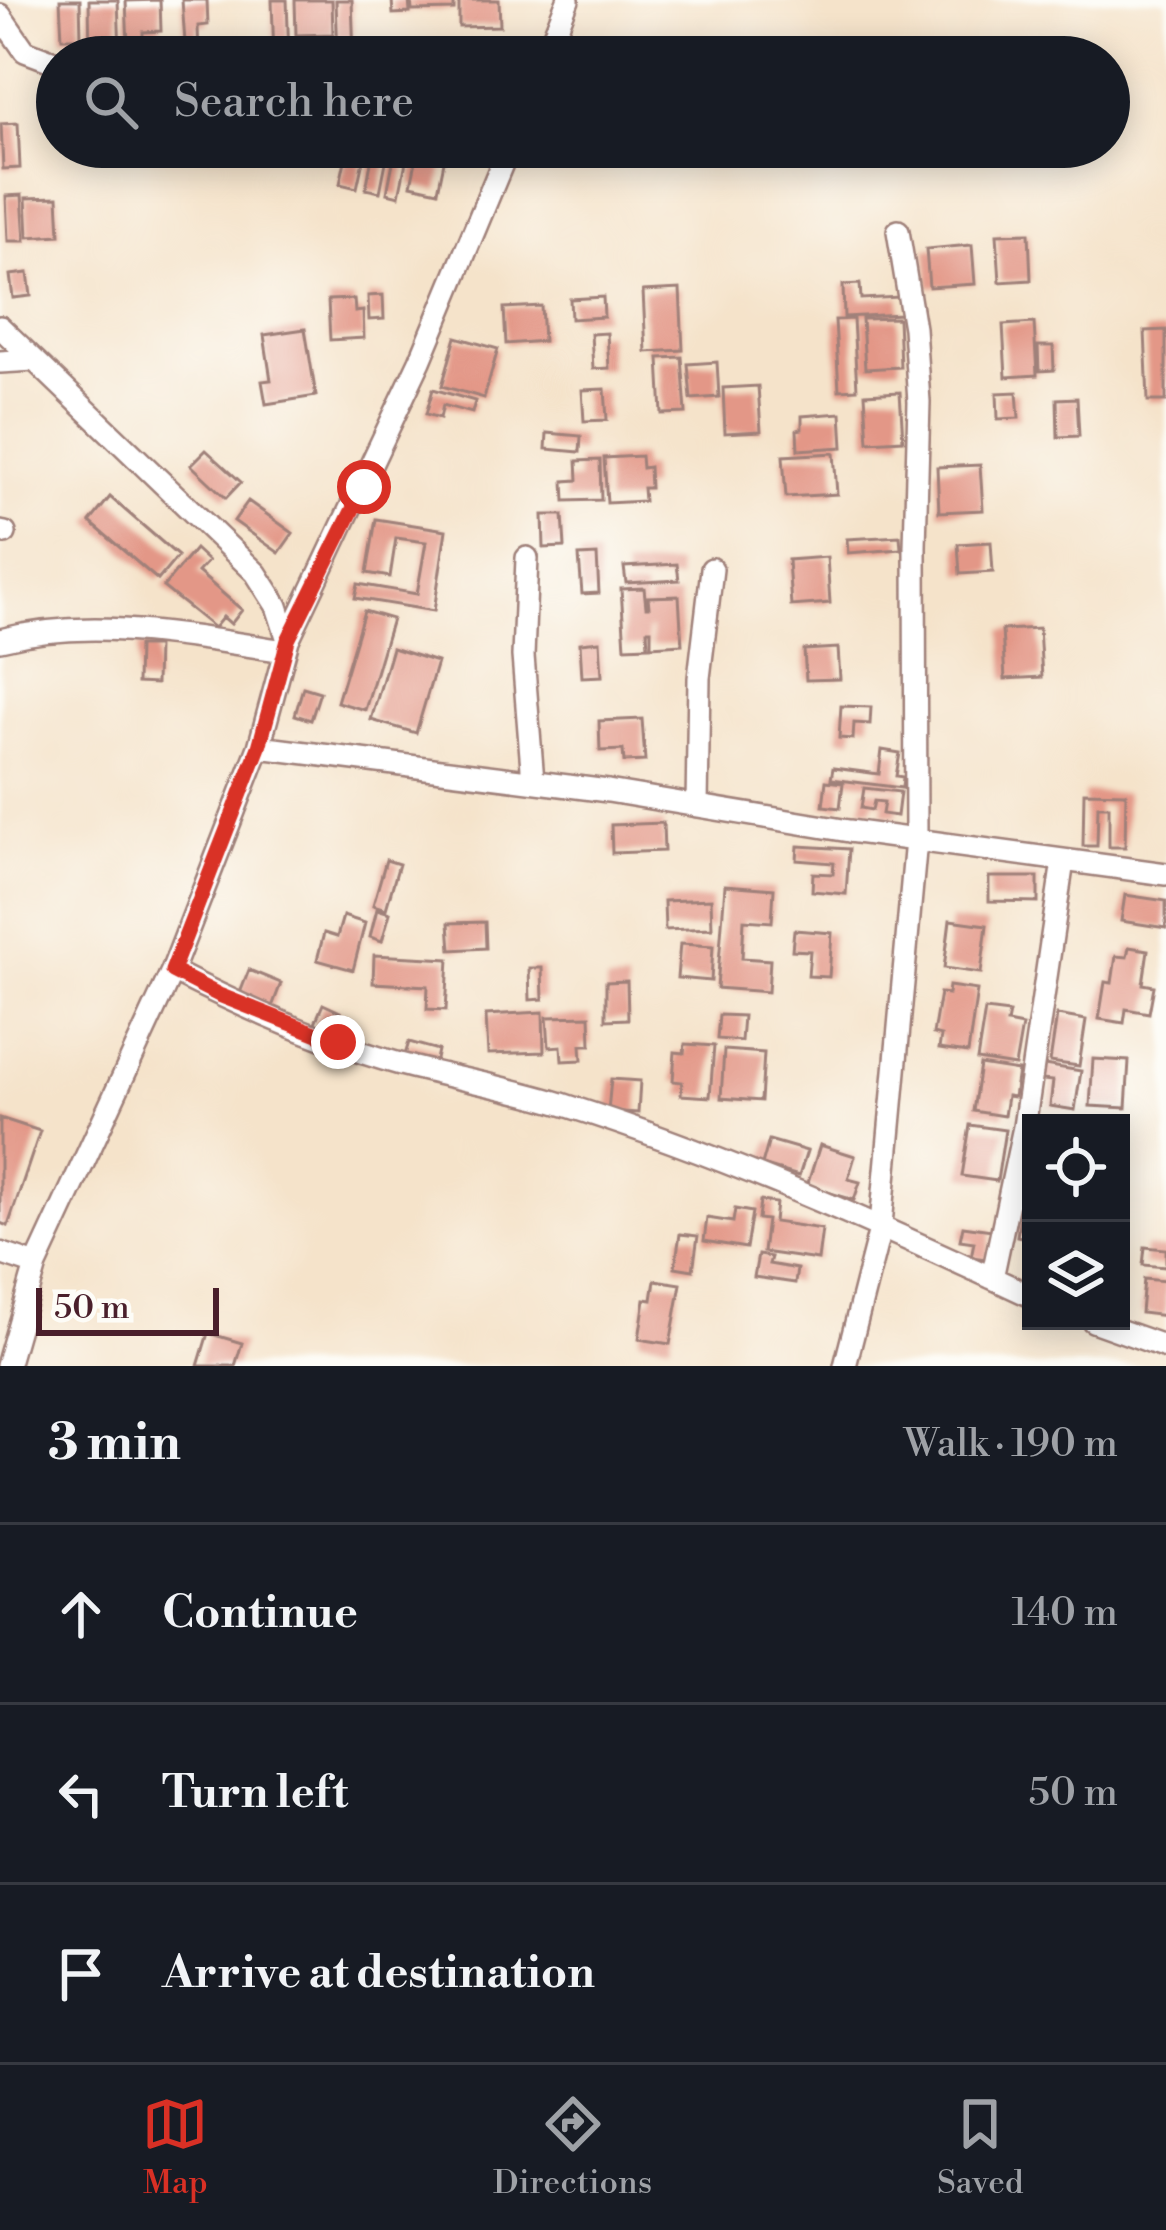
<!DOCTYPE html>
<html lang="en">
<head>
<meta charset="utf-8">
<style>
	:root { --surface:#171b24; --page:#20242c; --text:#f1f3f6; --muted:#9ea1a6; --line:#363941; --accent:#d93025 }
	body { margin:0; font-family:"Libre Bodoni",serif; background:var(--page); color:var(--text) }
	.controls { position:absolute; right:36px; bottom:36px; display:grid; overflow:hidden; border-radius:0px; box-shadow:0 6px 30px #0003 }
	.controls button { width:108px; height:108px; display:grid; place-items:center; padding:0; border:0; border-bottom:3px solid var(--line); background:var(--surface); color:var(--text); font:60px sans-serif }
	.scale { position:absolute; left:36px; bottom:30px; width:183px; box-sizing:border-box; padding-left:12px; border:6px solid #4a1f2b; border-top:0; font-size:33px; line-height:42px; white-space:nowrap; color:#4a1f2b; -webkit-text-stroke:9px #fdfcf7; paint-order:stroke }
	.stop { position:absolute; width:36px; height:36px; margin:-27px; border:9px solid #d93025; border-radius:50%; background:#fff }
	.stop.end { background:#d93025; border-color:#fff; box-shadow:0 3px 12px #0008 }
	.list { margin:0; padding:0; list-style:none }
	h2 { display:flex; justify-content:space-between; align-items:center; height:156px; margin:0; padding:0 48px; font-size:51px }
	h2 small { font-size:39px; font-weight:400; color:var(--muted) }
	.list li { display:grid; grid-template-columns:78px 1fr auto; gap:36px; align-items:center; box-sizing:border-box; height:180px; padding:0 48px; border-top:3px solid var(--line) }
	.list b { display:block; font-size:45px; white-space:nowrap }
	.list em { font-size:39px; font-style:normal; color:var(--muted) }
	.icon { flex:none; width:66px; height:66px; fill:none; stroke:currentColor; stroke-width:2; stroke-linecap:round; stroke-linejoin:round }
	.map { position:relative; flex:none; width:1166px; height:1366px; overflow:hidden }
	.search { position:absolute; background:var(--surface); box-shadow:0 6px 30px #0003; left:36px; right:36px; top:36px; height:132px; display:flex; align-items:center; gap:30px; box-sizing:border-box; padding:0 42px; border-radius:66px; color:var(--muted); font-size:45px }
	.sheet { height:696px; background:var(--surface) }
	nav { display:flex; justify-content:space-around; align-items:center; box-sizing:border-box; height:168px; border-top:3px solid var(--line); background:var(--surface); font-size:33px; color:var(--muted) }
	nav a { display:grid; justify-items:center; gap:6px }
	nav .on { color:var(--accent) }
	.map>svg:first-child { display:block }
</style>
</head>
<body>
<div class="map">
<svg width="1166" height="1366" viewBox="0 0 1166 1366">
	<rect width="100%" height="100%" fill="#fdfcf7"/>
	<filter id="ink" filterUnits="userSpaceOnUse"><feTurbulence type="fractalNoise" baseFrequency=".00833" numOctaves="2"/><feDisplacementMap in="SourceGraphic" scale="24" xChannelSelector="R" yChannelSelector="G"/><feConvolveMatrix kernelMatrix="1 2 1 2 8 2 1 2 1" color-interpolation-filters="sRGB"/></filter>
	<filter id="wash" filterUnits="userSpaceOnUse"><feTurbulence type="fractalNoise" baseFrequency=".004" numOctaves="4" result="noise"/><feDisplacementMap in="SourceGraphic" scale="48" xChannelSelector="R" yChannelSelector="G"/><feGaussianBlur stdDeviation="2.7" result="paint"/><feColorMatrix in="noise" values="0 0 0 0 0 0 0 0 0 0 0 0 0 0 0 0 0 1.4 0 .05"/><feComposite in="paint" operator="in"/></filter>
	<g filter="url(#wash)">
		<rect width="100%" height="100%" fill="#f5e3ca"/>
		<g id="blocks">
			<path fill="#e39787" d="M60,0H80L81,38H62Z
				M89,0H118L120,53L90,54Z
				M160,0L161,31L143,32V45H128L126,1Z
				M182,0H207L208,25L198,26L199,57H186Z
				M272,0H287L289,57H274Z
				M295,0H332L333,34L296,35Z
				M336,0H352L354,57H338Z
				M392,0H409L410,13L393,14Z
				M411,0H454V10L412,11Z
				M459,0H499L500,26L459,27Z
				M18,123L20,168L3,169L1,124Z
				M348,147H366L357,188L340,184Z
				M374,147H389L380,192L366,189Z
				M396,147H409L399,196L387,193Z
				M419,147H447L438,191L411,185Z
				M22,195L25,241H8L6,196Z
				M58,197L60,235L28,237L26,198Z
				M1029,233L1031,280L1000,282L997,234Z
				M972,245L975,284L929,287L926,249Z
				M28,273L31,296L13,298L10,275Z
				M860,284L861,299L900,297L901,314L844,317L843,285Z
				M680,289L683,350L646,352L643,291Z
				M383,295L384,319L369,320L368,296Z
				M603,297L604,317L571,319L570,299Z
				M354,299L355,312L363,311L364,338L330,340L328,300Z
				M541,306L543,341L506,344L504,308Z
				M898,318L900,367L865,369L862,319Z
				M853,319L857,389L839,390L835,320Z
				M1034,323L1037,375L1006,377L1003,325Z
				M305,329L316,396L266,404L262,381L271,380L264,335Z
				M1166,330V401H1148L1145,331Z
				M607,333L609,368L593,369L591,334Z
				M456,337L498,349L484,398L442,386Z
				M1038,346H1053L1054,370L1039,371Z
				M682,357L686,413L662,414L659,358Z
				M717,362L719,397L691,399L688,364Z
				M758,386L761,431L725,433L723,388Z
				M433,389L475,401L472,413L443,405L440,418L426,414Z
				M605,389L607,420L584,421L582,390Z
				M900,392L903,440L868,442L865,394Z
				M1017,392L1019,418L998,419L997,393Z
				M1077,398L1079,436L1058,437L1057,399Z
				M841,413L843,447L798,450L797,430L802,429V416Z
				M547,433L581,436L580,452L546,449Z
				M206,450L241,482L226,498L191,465Z
				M834,453L837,494L786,497L783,456Z
				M641,456L642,468L649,467L650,488H643L644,501L607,503L604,458Z
				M600,460L601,500L565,501L564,481L578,480L577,461Z
				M980,465L983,510L939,512L937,467Z
				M110,497L178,556L158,580L90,522Z
				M248,501L293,533L279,553L234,521Z
				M543,515H563L565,547L544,548Z
				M376,519L446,530L434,611L355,598L358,584L417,594L426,542L396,538L390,577L367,573Z
				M900,536L901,549L848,553L847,539Z
				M991,542L993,572L960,574L958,544Z
				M195,549L208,561L198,572L242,610L231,624L223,617L214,628L163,587Z
				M597,555L599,593L582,594L579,556Z
				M827,557L830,603L791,606L788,560Z
				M677,564L679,580L626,583L624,567Z
				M644,588L646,607H649L648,597L679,596L682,644L651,646V630H647L648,646L625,647L621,589Z
				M364,611L392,619L365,710L337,702Z
				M1039,628L1042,677L1005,679L1002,630Z
				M600,641L602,676L582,677L580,643Z
				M138,646H157L156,684L137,683Z
				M392,648L437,662L416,733L371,720Z
				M838,648L840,679L806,680L804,650Z
				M303,687L320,692L311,720L295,715Z
				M841,706L871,707L870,724L854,723L853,739L839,738Z
				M642,719L645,761L624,762L623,750L600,751L599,721Z
				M882,750L900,753L896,776L903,777L902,788L831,779L833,768L879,774Z
				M826,781L843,783L840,808L823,806Z
				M864,788L900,792L897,816L882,814L884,802L874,801L872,810L861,808Z
				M1084,792L1126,793L1125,847H1109V806H1098L1097,846H1083Z
				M663,823L664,851L612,853L611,825Z
				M798,846L849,849L846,894L812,891L813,873L833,874L834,863L797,860Z
				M386,860L399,864L386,909L373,905Z
				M989,877H1038V902L989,901Z
				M725,885L774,889L772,922L744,920L742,958L770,960L768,992L717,988Z
				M1125,895L1166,901V928L1121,921Z
				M711,899L712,928L665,930L664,901Z
				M377,909L390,913L382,941L370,937Z
				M343,916L365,923L353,970L317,960L324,933L337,937Z
				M950,920L987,925L981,973L944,968Z
				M485,922L486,948L451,950L449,923Z
				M794,930L832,933L829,977L808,976L810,951L792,950Z
				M680,944L713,946L711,981L677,978Z
				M1129,947L1148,950L1143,984L1154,986L1149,1013L1126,1009L1124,1023L1099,1019L1105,982L1112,983L1116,956L1127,957Z
				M374,955L449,959L446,1010L427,1009L428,986L373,983Z
				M529,968H542L543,999L530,1000Z
				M249,970L281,983L272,1007L240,993Z
				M627,981L628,1019L606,1020V982Z
				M949,986L977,990L968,1053L939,1049L941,1036L933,1034L940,993L948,994Z
				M323,1004L340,1012L331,1032L314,1025Z
				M985,1010L1009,1013L1007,1023L1022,1026L1015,1066L977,1060Z
				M543,1012L544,1052L488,1054L486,1015Z
				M719,1015L743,1016L741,1041L717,1039Z
				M1057,1015L1086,1020L1079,1066L1050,1062Z
				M590,1016L591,1045H581L582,1060L562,1061L561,1046L549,1047L547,1017Z
				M409,1042L438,1050L435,1064L405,1055Z
				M685,1044L714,1046L710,1097L681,1095L682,1082L673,1081L675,1052L684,1053Z
				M724,1050L764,1053L761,1101L721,1098Z
				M1093,1059L1129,1061L1126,1108L1090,1106Z
				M980,1065L1018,1071L1014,1097L1007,1096L1004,1116L973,1111Z
				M1044,1065L1081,1071L1075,1110L1050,1106L1053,1081L1042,1080Z
				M611,1079L640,1081L638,1113L608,1111Z
				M0,1118L40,1131L8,1226L0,1223Z
				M970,1125L1005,1130L997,1181L962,1176Z
				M769,1140L807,1151L799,1176L762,1165Z
				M820,1145L855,1156L848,1179L860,1182L854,1200L807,1186Z
				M760,1201L776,1203L774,1222L822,1229L818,1260L763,1252L767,1220L758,1219Z
				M735,1209L752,1212L746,1248L704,1241L707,1218L733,1222Z
				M1021,1212L1031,1213V1239L1017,1236Z
				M963,1226L992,1230L987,1259L971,1257L974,1242L960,1240Z
				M680,1234L698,1236L693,1270L675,1267Z
				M1145,1247L1166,1249V1267L1143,1265Z
				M758,1255L771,1257L769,1264L797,1269L795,1283L754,1277Z
				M1144,1279L1166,1281V1316L1141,1313Z
				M655,1280L681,1284L670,1344L639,1339L645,1299L652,1300Z
				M208,1333L242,1343L235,1366H198Z"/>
		</g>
	</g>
	<g filter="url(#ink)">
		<use href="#blocks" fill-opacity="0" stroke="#a0817a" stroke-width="3"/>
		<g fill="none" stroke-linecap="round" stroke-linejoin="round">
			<g stroke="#a0817a" stroke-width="26">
				<path id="minor" d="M0,15L25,51L57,63
					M545,57L568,0
					M0,327L256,573L277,606L288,640
					M0,362L34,360
					M0,532L5,533
					M527,558L523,656L533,781
					M0,640C95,616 190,637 285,651
					M259,747L608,791L849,831L1166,874
					M697,806L699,678L712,569
					M172,971C244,1008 322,1042 400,1064C456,1079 513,1088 568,1106C728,1157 879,1225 1031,1296
					M0,1253L36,1265
					M992,1278L1024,1127L1063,861
					M1093,1321L1166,1347
					M7,1366L36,1265L172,971L259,747L288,640L420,361L509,147
					M845,1366L881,1225L916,840L915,547L919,402L914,328L898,231"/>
			</g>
			<use href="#minor" stroke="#fff" stroke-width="21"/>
		</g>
	</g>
	<g fill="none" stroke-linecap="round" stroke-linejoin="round" filter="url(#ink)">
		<path stroke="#d93025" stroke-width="15" d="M338,1042L219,995L172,971L259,747L288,640L364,487"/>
	</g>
</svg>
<div class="controls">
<button><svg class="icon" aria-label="locate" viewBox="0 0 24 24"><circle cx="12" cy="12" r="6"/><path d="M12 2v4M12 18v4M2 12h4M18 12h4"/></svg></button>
<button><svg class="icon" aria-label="layers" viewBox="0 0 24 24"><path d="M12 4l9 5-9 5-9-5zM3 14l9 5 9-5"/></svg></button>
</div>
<div class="scale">50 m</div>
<div class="stop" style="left:364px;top:487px"></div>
<div class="stop end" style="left:338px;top:1042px"></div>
<div class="search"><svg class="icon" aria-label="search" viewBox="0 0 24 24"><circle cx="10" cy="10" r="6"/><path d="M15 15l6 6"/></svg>Search here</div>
</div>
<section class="sheet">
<h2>3 min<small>Walk · 190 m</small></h2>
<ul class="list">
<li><svg class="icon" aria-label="ahead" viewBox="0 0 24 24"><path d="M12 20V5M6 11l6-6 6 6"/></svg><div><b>Continue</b></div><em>140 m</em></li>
<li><svg class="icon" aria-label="left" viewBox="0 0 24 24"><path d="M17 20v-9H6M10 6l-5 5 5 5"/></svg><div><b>Turn left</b></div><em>50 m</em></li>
<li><svg class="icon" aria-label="arrive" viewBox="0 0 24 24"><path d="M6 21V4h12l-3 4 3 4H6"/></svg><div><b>Arrive at destination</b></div></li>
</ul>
</section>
<nav>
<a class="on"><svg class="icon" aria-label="map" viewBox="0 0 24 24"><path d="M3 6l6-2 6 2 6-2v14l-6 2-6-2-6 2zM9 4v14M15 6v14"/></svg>Map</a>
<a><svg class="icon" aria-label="directions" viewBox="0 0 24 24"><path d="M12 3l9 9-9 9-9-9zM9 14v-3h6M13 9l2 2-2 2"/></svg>Directions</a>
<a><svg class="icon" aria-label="saved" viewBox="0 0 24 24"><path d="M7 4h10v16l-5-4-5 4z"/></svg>Saved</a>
</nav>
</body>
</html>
